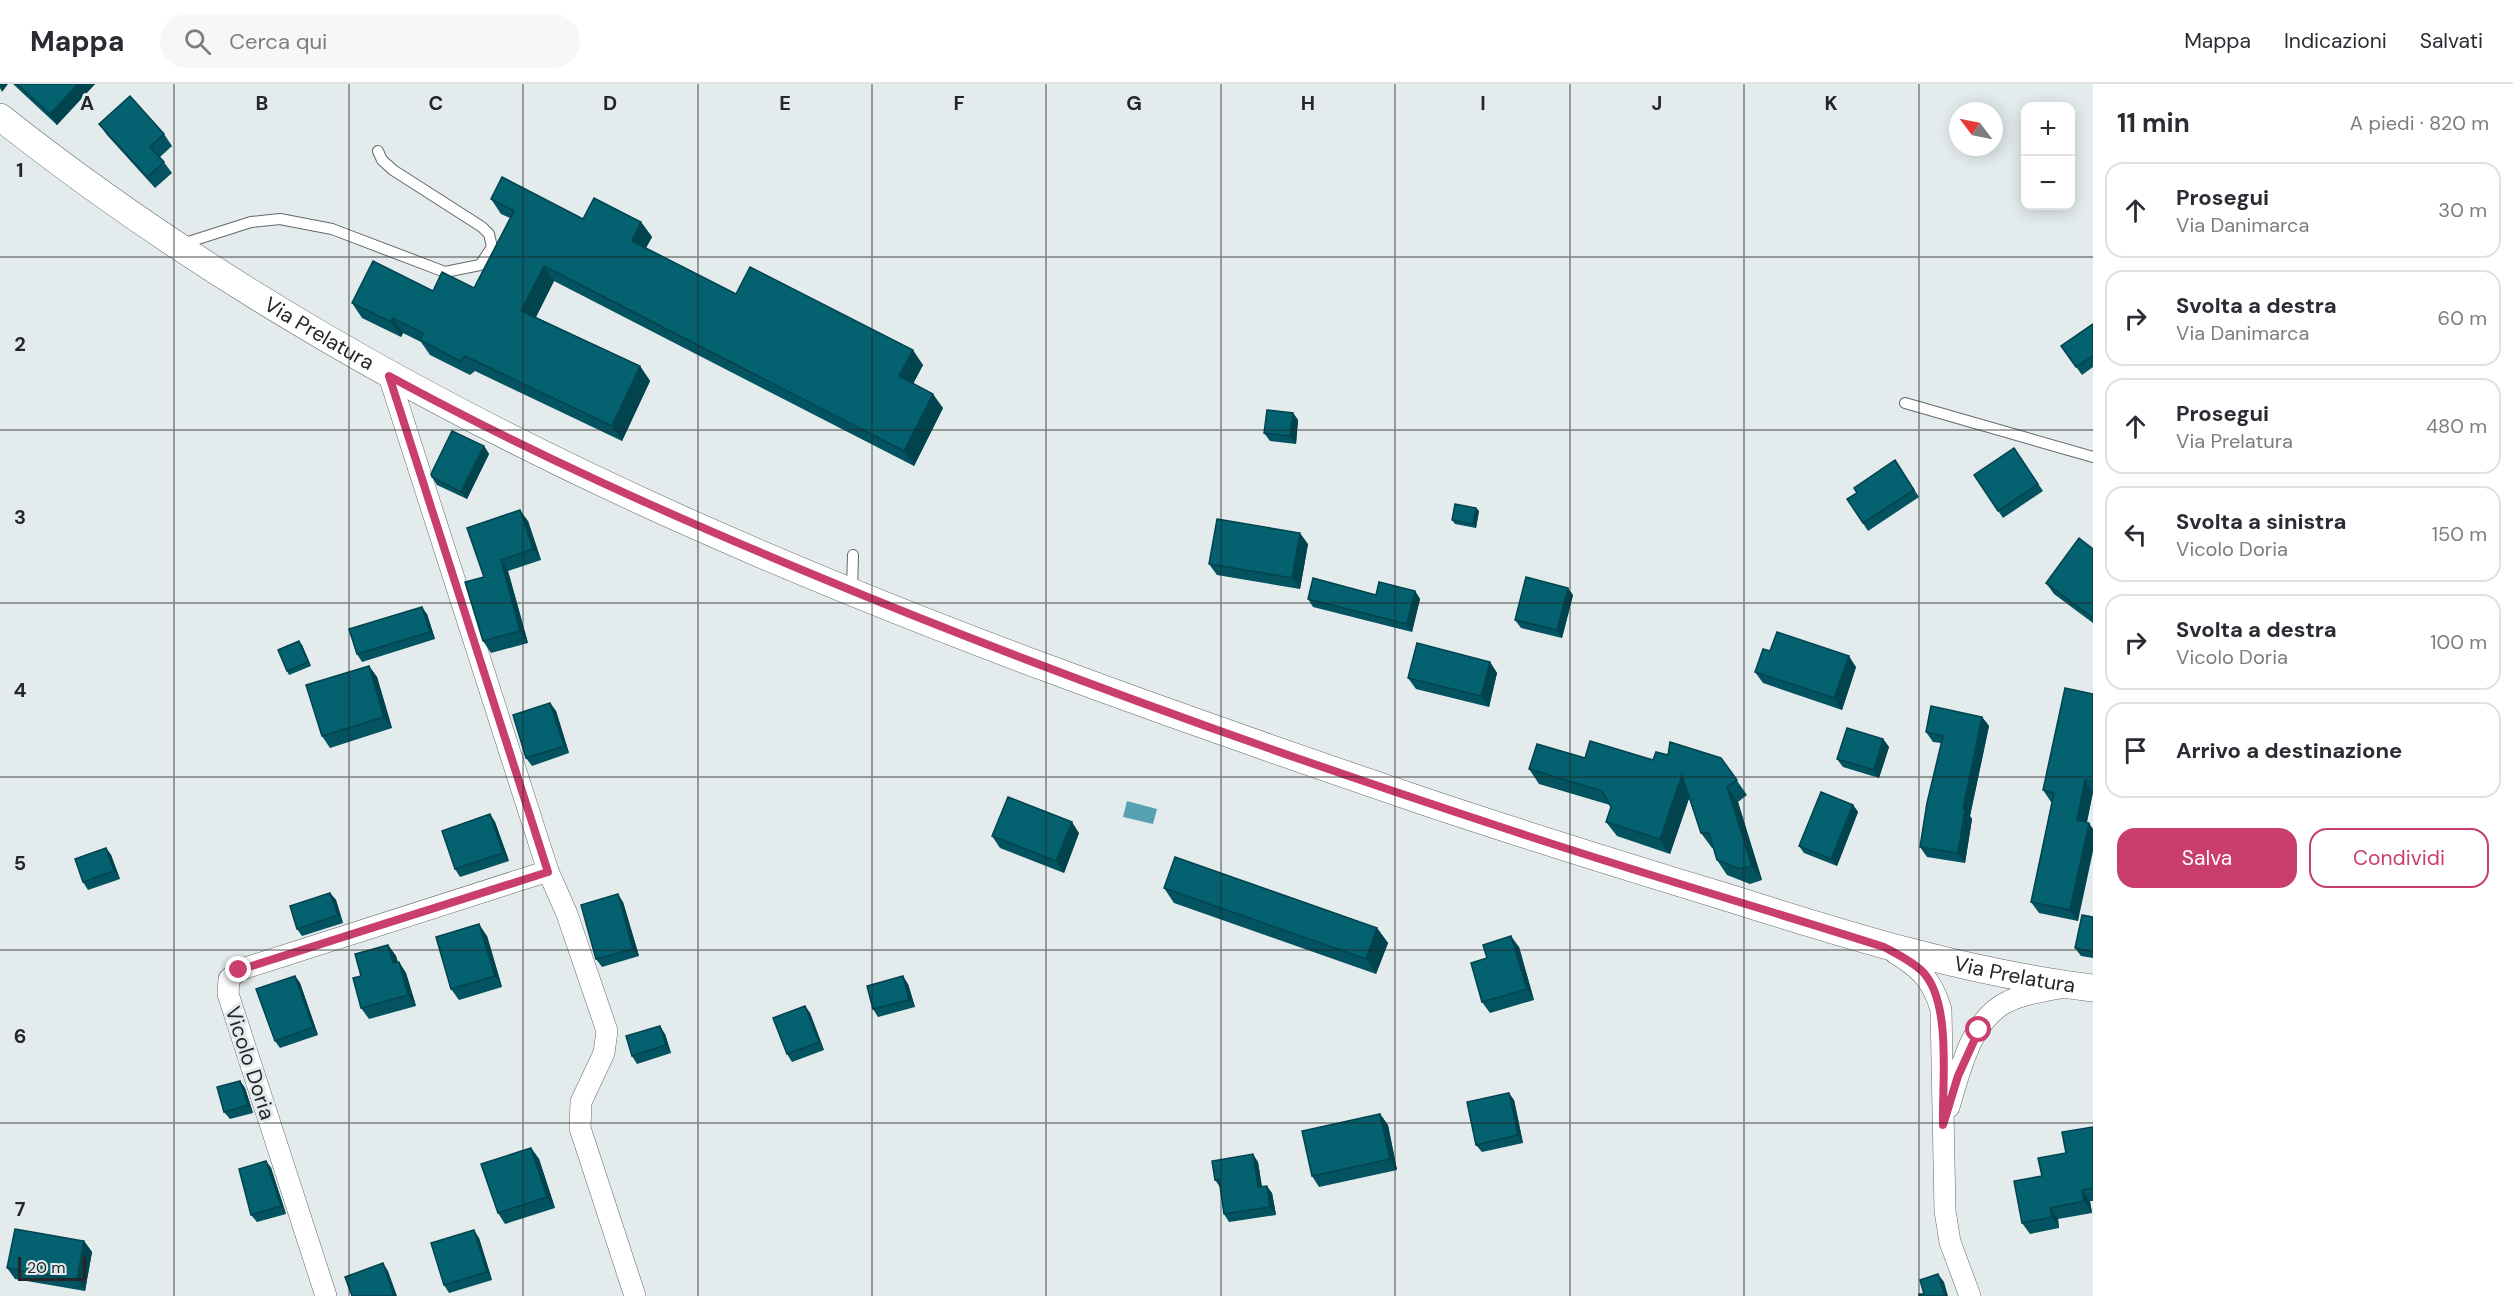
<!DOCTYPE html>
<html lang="it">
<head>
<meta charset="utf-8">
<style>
	:root { --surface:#fff; --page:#f7f7f7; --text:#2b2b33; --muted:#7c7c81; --line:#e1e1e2; --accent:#c93d6f }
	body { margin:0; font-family:"DM Sans",sans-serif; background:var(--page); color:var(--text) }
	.controls { position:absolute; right:18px; top:18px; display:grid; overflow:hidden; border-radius:12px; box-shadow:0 3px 15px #0003 }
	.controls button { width:54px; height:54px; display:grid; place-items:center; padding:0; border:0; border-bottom:2px solid var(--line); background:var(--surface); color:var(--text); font:30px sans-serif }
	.compass { position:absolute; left:1949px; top:18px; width:54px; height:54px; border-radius:50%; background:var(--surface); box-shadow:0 3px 15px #0003; rotate:302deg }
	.scale { position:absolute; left:18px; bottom:15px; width:68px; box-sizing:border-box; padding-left:6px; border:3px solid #242627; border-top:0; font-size:16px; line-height:21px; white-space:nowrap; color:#242627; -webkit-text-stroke:4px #e3ebec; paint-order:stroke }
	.stop { position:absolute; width:18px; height:18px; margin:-14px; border:4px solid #c93d6f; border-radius:50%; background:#fff }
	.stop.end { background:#c93d6f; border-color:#fff; box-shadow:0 2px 6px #0008 }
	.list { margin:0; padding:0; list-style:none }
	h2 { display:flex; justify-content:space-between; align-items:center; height:78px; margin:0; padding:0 24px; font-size:26px }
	h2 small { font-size:20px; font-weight:400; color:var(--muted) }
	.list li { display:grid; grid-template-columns:39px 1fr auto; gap:18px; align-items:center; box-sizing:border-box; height:96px; margin:0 12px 12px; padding:0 12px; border:2px solid var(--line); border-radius:18px }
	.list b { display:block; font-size:22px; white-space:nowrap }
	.list p { margin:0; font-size:20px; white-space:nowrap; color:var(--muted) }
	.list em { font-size:20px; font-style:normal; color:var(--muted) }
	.actions { display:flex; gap:12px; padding:18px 24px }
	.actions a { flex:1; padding:14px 0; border:2px solid var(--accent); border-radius:18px; text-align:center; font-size:21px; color:var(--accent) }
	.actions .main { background:var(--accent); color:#fff }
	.icon { flex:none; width:33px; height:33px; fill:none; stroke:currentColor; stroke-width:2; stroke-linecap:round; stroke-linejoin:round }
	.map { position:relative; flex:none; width:2093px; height:1212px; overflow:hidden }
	header { display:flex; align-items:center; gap:36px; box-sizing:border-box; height:84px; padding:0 30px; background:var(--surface); border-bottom:2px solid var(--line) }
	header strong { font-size:28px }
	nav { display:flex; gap:33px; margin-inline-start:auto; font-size:21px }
	.search { width:420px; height:54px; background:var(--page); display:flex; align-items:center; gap:15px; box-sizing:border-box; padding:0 21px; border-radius:33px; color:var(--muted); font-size:22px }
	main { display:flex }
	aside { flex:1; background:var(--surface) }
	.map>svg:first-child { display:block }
</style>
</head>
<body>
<header>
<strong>Mappa</strong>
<div class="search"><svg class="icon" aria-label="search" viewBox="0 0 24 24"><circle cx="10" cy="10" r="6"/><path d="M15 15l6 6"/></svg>Cerca qui</div>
<nav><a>Mappa</a><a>Indicazioni</a><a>Salvati</a></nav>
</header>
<main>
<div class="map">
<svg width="2093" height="1212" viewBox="0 0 2093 1212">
	<rect width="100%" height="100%" fill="#e3ebec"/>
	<path fill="#57a2b2" d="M1127,717L1157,725L1153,740L1123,733Z"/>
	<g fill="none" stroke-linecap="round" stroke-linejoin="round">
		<g stroke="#616869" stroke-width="12">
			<path id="service" d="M182,160L251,138L280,135L332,145L445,188L480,181L492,163L489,150L482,143L393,86L382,76L378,67
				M1905,319L2093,373
				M852,506L853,471"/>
		</g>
		<g stroke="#616869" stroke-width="22">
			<path id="minor" d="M548,787L567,830L607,947L604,969L581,1018L580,1044L635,1212
				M1895,869C1920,884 1933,897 1941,926L1945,1127L1950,1158L1970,1212
				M1949,1023C1960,987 1971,934 2009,917C2025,909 2046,907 2063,903
				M326,1212L228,910L229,895L239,886L548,787L389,292"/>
		</g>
		<g stroke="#616869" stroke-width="28">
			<g id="tertiary">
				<path id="s1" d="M0,33C417,363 922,546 1420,716C1521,750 1624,782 1726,813C1846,851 1967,889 2093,904"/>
			</g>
		</g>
		<use href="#service" stroke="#fff" stroke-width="10"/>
		<use href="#minor" stroke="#fff" stroke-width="21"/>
		<use href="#tertiary" stroke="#fff" stroke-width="27"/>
	</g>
	<path fill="#035360" d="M13,0H95L57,41Z
		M99,40L164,50L172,62L160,73L172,89L155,104L107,51Z
		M491,115L583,135L641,138L652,153L646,164L736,210L923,281L913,300L943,324L914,382L554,197L536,233L640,282L650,297L622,357L475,287L470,291L430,271L421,258L403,249L401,253L362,234L352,219L433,207L474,204L510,134L501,130Z
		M2093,240V283L2082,291L2061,262Z
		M1293,329L1298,336L1296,360L1270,357L1264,349Z
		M484,362L489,370L467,415L437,401L432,393Z
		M2014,364L2043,407L2003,434L1974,391Z
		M1895,376L1919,413L1868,447L1847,415L1857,409Z
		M1476,424L1479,427L1476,444L1455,440L1452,436Z
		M528,437L541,476L508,487L528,559L491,569L483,557L484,493Z
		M1308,460L1300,505L1217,491L1209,480Z
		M2093,465V539L2054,510L2046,499Z
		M1415,507L1420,515L1412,548L1313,523L1308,515Z
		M1573,511L1562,554L1521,544L1515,536Z
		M427,530L435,555L362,578L357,570Z
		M302,561L311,582L289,591L287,587Z
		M1770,567L1856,583L1842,626L1763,599L1755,588Z
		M1490,578L1497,589L1489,623L1416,605L1408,594Z
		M369,582L377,593L392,644L330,664L322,652Z
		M2093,610V708L2087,738L2078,837L2039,829L2031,818L2052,718H2051L2043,706Z
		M550,619L556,627L569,669L532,682L526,674Z
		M1982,633L1989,642L1970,732L1972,735L1965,779L1927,773L1920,763L1941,659L1933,658L1926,648Z
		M1883,655L1889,663L1879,694L1843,683L1837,675Z
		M1668,671L1721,674L1747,711L1738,718L1762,796L1750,800L1727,791L1717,776L1713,764H1712L1701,749L1689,714L1670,770L1617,752L1606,738L1611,723L1610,721L1539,700L1529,685L1585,674L1653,676Z
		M1853,721L1858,728L1837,782L1804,769L1799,762Z
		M490,730L495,738L509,777L460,793L455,785Z
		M1079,749L1064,789L1000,764L992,752Z
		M106,764L111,771L120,795L88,806L83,798Z
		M1164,804L1377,844L1388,859L1376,890L1174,819Z
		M330,809L336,816L343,839L302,852L297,845Z
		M623,818L639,872L602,883L596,875Z
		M2093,833V874L2081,872L2075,864Z
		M487,852L502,903L459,916L451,905Z
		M388,861L396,872L398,878H399L406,889L416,922L369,935L361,924V892Z
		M1519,863L1534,916L1490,929L1482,918Z
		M295,892L300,899L318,951L280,964L275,957Z
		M908,900L915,923L878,933L873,925Z
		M805,922L810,929L824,966L792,978L787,970Z
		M665,950L671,969L637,980L632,972Z
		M240,997L245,1004L253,1029L230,1035L224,1028Z
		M1514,1016L1523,1059L1482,1068L1476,1061Z
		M1380,1030L1388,1041L1397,1086L1319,1103L1312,1092Z
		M2093,1043V1117H2090L2092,1129L2058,1135L2059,1144L2030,1150L2022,1139L2042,1092Z
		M531,1064L539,1075L555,1124L505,1140L498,1129Z
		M266,1077L271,1084L286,1130L257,1138L251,1131Z
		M1258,1078L1262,1103L1272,1109L1276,1131L1229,1138L1224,1130L1220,1103L1215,1096Z
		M479,1154L492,1196L449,1209L444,1201Z
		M84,1157L92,1168L85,1207L15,1195L7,1184Z"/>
	<path fill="#02444e" d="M0,0H8L2,8L0,4Z
		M78,0H95L57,41L50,30Z
		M641,138L652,153L642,171L632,157Z
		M544,182L554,197L532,241L521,227Z
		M393,234L403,249L401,253L391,238Z
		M913,266L923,281L909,307L899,292Z
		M640,282L650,297L622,357L612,342Z
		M933,310L943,324L914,382L904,367Z
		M1293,329L1298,336L1296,360L1290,352Z
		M484,362L489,370L467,415L461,408Z
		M1476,424L1479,427L1476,444L1473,440Z
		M520,426L528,437L541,476L533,465Z
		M1300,449L1308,460L1300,505L1292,494Z
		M501,476L508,487L528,559L520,547Z
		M1568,504L1573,511L1562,554L1557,546Z
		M1415,507L1420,515L1412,548L1407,540Z
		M422,523L427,530L435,555L430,548Z
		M299,557L302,561L311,582L308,578Z
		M1849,572L1856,583L1842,626L1834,614Z
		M1490,578L1497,589L1489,623L1481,612Z
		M369,582L377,593L392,644L384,633Z
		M550,619L556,627L569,669L564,662Z
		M1982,633L1989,642L1970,732L1972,735L1965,779L1958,769L1963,725Z
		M1883,655L1889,663L1879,694L1874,686Z
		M1682,691L1692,706L1670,770L1660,755Z
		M2085,696L2093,708L2085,747L2077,736Z
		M1727,703L1738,718L1762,796L1752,782Z
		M1853,721L1858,728L1837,782L1831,775Z
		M490,730L495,738L509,777L503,769Z
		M1072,738L1079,749L1064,789L1056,777Z
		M2089,739L2093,745V767L2078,837L2070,826Z
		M106,764L111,771L120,795L114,787Z
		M330,809L336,816L343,839L338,831Z
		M618,810L623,818L639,872L633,865Z
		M479,840L487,852L502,903L495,892Z
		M1377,844L1388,859L1376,890L1366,875Z
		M1511,852L1519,863L1534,916L1527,905Z
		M388,861L396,872L401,891L393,879Z
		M399,878L406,889L416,922L408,911Z
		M295,892L300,899L318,951L313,943Z
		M903,892L908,900L915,923L909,916Z
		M805,922L810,929L824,966L819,958Z
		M660,942L665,950L671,969L666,961Z
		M240,997L245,1004L253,1029L248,1021Z
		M1509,1009L1514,1016L1523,1059L1518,1051Z
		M1380,1030L1388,1041L1397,1086L1390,1075Z
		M531,1064L539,1075L555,1124L547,1113Z
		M1253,1070L1258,1078L1263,1111L1258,1103Z
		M266,1077L271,1084L286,1130L281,1122Z
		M1267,1102L1272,1109L1276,1131L1270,1123Z
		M2082,1106L2090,1117L2092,1129L2084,1117Z
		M2050,1124L2058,1135L2059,1144L2052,1133Z
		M474,1146L479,1154L492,1196L487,1188Z
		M84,1157L92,1168L85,1207L77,1196Z
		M383,1179L388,1187L397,1212H394Z
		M1938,1190L1944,1198L1948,1212H1945Z"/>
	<path fill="#036170" stroke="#02444e" stroke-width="1.5" d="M17,0H78L50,30Z
		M130,12L164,50L150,63L164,78L147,93L99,40Z
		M502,93L583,135L594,114L641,138L632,157L736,210L750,183L913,266L899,292L933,310L904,367L544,182L521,227L640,282L612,342L465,272L460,277L420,256L423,249L393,234L391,238L352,219L373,177L433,207L442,188L474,204L514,127L491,115Z
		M2093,240V272L2076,283L2061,262Z
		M1267,326L1293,329L1290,352L1264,349Z
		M452,347L484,362L461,408L432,393L431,390Z
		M2014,364L2038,400L1998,427L1974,391Z
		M1895,376L1914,406L1863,439L1847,415L1857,409L1854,404Z
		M1455,420L1476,424L1473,440L1452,436Z
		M520,426L533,465L501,476L520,547L483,557L465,498L484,493L467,444Z
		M1217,435L1300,449L1292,494L1209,480Z
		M2079,454L2093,465V534L2046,499Z
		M1526,493L1568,504L1557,546L1515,536Z
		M1313,494L1376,511L1379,498L1415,507L1407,540L1308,515Z
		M422,523L430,548L357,570L349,545Z
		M1777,548L1849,572L1834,614L1755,588L1763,565L1770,567Z
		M299,557L308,578L287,587L278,566Z
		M1417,559L1490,578L1481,612L1408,594Z
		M369,582L384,633L322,652L306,601Z
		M2065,604L2093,610V698L2085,696L2077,736L2089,739L2070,826L2031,818L2054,709L2043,706Z
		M550,619L564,662L526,674L513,631Z
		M1931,622L1982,633L1963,725H1965L1958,769L1920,763L1927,719L1943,652L1926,648Z
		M1847,644L1883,655L1874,686L1837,675Z
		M1590,657L1653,676L1656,668L1668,671L1670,658L1721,674L1737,696L1727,703L1752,782L1740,785L1717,776L1709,749H1701L1682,691L1660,755L1606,738L1611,723L1602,707L1529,685L1537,660L1585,674Z
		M1821,708L1853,721L1831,775L1799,762Z
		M1008,713L1072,738L1056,777L992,752Z
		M490,730L503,769L455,785L442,747Z
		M106,764L114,787L83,798L75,775Z
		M1175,773L1377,844L1366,875L1164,804Z
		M330,809L338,831L297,845L290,822Z
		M618,810L633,865L596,875L581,821Z
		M2082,831L2093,833V868L2075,864Z
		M479,840L495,892L451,905L436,853Z
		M1511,852L1527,905L1482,918L1471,879L1487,874L1483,861Z
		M388,861L393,879L399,878L408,911L361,924L353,894L361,892L355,870Z
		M295,892L313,943L275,957L256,905Z
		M903,892L909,916L873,925L867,902Z
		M805,922L819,958L787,970L773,934Z
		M660,942L666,961L632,972L626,952Z
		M240,997L248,1021L224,1028L217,1003Z
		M1509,1009L1518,1051L1476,1061L1467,1018Z
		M1380,1030L1390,1075L1312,1092L1302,1047Z
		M2093,1043V1104L2082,1106L2084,1117L2050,1124L2052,1133L2022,1139L2014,1097L2042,1092L2038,1074L2066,1069L2062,1048Z
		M531,1064L547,1113L498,1129L481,1080Z
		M1253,1070L1258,1103L1267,1102L1270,1123L1224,1130L1219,1095L1215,1096L1212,1077Z
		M266,1077L281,1122L251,1131L239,1085Z
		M15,1145L84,1157L77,1196L7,1184Z
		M474,1146L487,1188L444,1201L431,1159Z
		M383,1179L394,1212H352L345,1193Z
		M1938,1190L1945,1212H1919V1210H1924L1920,1196Z"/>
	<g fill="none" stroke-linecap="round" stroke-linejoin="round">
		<path stroke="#c93d6f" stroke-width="8" d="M239,886L548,788L389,292C528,368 672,432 819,493C1045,587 1275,669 1507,745C1632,787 1759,823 1884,863C1897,870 1912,877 1923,888C1952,919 1942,999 1943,1041L1958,992L1979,946"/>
	</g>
	<path fill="none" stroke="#242627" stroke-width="1.5" stroke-opacity="0.55" d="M174,0V1212M349,0V1212M523,0V1212M698,0V1212M872,0V1212M1046,0V1212M1221,0V1212M1395,0V1212M1570,0V1212M1744,0V1212M1919,0V1212M0,173H2093M0,346H2093M0,519H2093M0,693H2093M0,866H2093M0,1039H2093"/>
	<g text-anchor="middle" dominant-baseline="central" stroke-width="6" stroke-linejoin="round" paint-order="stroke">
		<g font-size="21" fill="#242627" stroke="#e3ebec">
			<text stroke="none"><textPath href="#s1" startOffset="386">Via Prelatura</textPath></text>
			<text stroke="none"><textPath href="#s1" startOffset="2204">Via Prelatura</textPath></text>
			<text transform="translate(250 979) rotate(72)">Vicolo Doria</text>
		</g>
	</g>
	<g font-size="20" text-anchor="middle" font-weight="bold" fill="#242627" stroke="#e3ebec" stroke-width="6" stroke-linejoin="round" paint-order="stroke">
		<text x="87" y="26">A</text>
		<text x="262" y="26">B</text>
		<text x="436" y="26">C</text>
		<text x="610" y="26">D</text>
		<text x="785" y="26">E</text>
		<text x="959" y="26">F</text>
		<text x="1134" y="26">G</text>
		<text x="1308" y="26">H</text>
		<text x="1483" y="26">I</text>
		<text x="1657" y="26">J</text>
		<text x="1831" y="26">K</text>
		<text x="20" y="93">1</text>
		<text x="20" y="267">2</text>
		<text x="20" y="440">3</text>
		<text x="20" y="613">4</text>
		<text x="20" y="786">5</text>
		<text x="20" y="959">6</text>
		<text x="20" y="1132">7</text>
	</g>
</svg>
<div class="controls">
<button>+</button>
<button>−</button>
</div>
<svg class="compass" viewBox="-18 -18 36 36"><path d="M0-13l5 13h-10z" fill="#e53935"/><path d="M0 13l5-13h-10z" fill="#7c7c81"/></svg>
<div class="scale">20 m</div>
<div class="stop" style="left:1979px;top:946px"></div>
<div class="stop end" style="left:239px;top:886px"></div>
</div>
<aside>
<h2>11 min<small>A piedi · 820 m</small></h2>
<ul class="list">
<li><svg class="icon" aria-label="ahead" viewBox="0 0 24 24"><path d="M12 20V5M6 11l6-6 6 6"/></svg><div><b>Prosegui</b><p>Via Danimarca</p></div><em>30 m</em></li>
<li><svg class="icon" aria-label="right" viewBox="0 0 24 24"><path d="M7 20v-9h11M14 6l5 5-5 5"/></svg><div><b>Svolta a destra</b><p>Via Danimarca</p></div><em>60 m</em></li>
<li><svg class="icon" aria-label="ahead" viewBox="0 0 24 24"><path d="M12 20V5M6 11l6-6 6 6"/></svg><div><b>Prosegui</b><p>Via Prelatura</p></div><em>480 m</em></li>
<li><svg class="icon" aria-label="left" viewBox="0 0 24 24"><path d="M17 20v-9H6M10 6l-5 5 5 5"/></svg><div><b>Svolta a sinistra</b><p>Vicolo Doria</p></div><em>150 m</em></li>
<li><svg class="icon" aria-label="right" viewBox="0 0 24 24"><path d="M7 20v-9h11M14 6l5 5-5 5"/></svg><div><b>Svolta a destra</b><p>Vicolo Doria</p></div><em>100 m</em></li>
<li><svg class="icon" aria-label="arrive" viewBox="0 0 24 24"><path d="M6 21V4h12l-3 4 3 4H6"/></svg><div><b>Arrivo a destinazione</b></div></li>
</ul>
<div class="actions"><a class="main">Salva</a><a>Condividi</a></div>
</aside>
</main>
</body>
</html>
